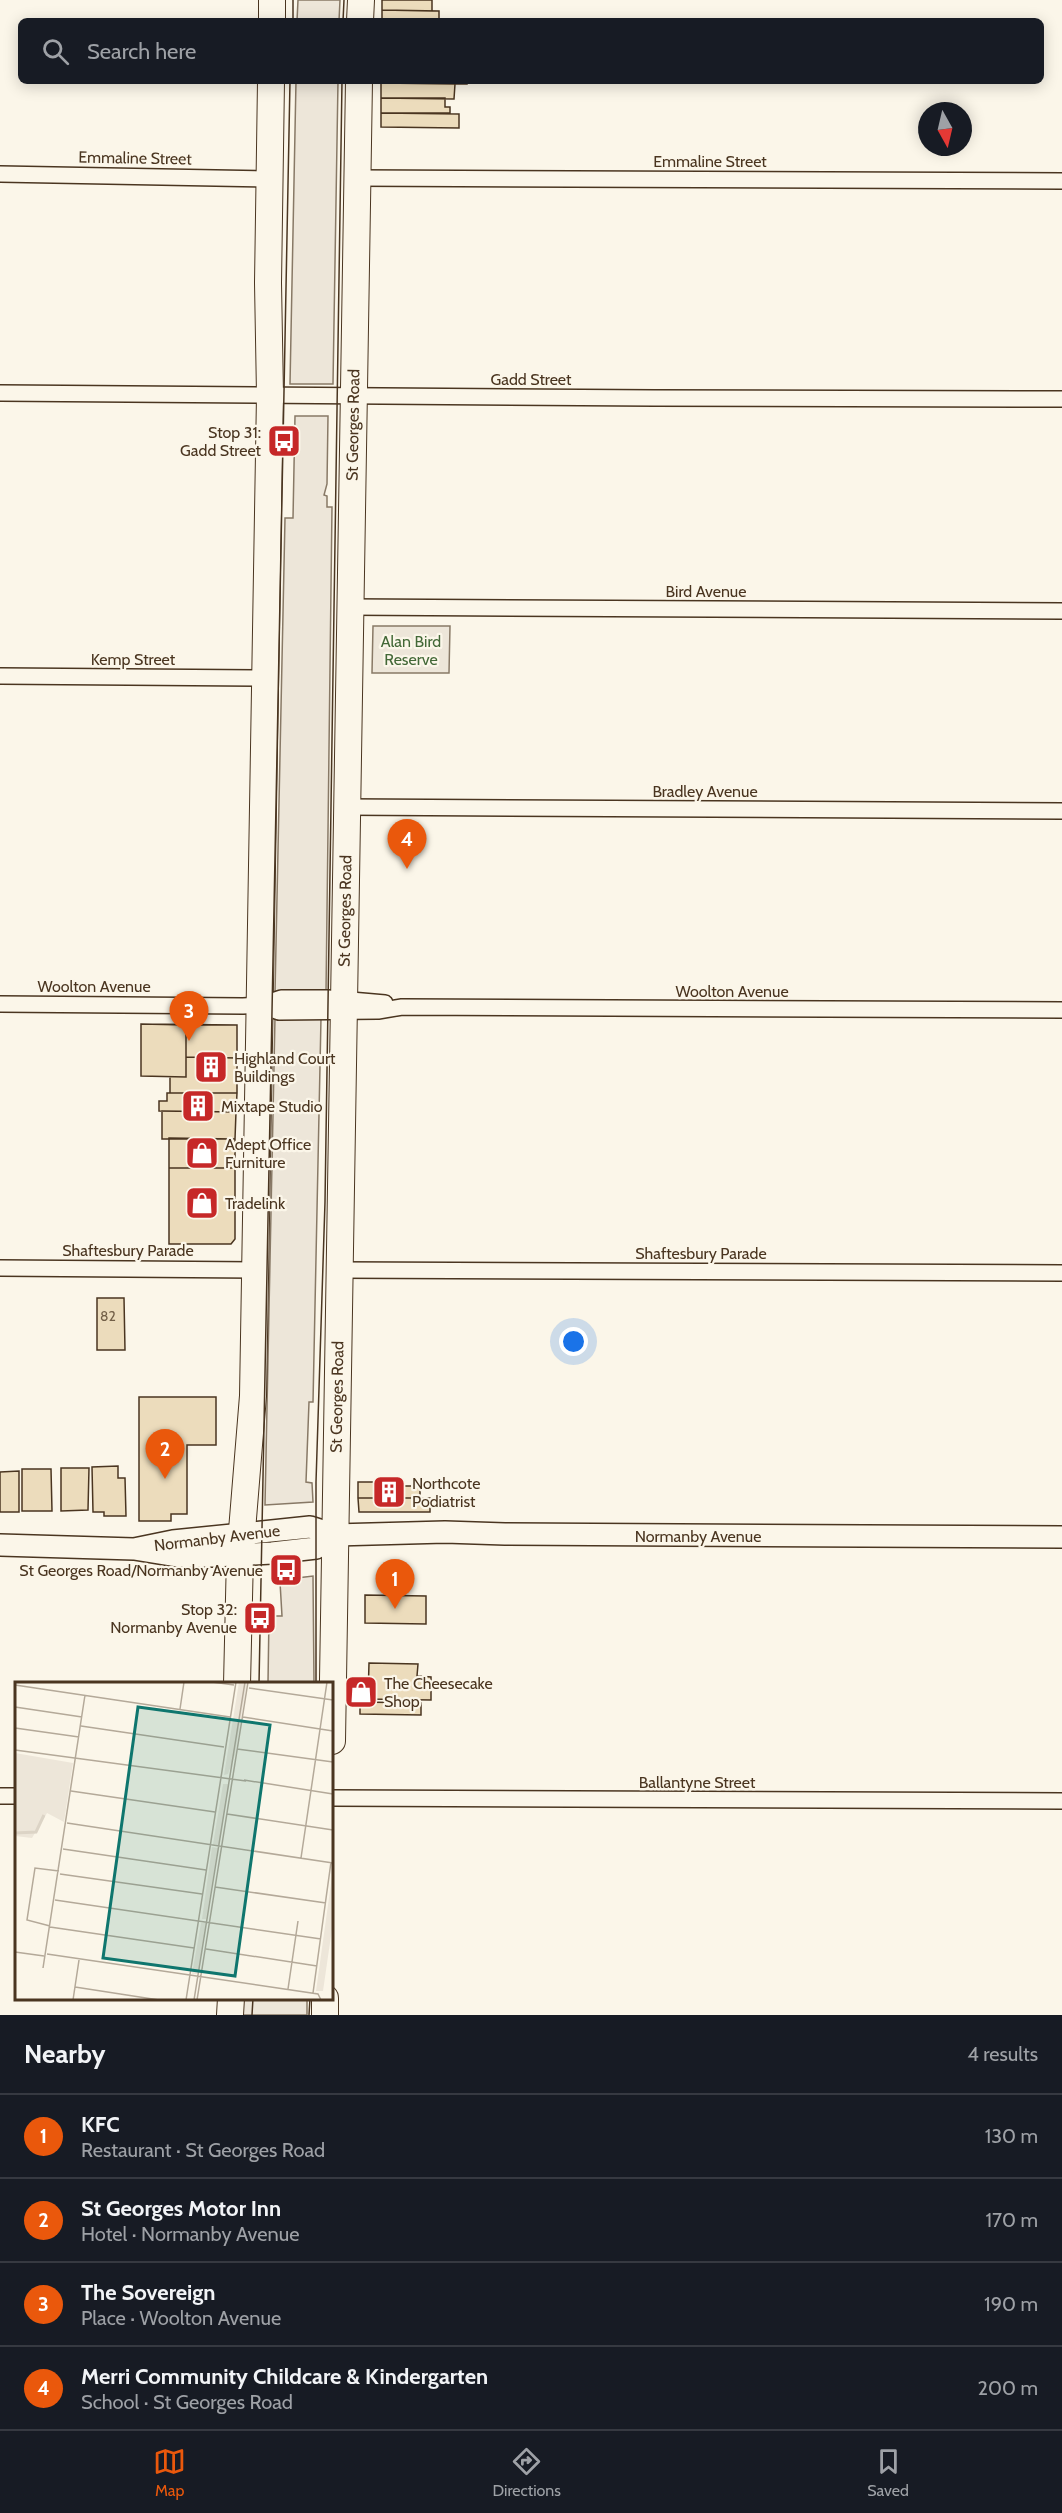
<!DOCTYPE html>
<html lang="en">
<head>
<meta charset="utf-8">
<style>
	:root { --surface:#171b24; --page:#20242c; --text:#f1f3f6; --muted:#9ea1a6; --line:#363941; --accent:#ea580c }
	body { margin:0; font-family:Cabin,sans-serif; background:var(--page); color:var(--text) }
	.compass { position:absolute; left:918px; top:102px; width:54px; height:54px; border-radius:50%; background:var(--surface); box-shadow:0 3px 15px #0003; rotate:172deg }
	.you { position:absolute; left:574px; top:1342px; width:21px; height:21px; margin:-15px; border:4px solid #fff; border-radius:50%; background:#1a73e8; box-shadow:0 0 0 9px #1a73e833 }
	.badge { display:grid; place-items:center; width:39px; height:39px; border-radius:50%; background:var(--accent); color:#fff; font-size:20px; font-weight:700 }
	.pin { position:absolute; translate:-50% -50px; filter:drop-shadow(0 2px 3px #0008) }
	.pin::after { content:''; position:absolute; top:32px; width:21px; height:18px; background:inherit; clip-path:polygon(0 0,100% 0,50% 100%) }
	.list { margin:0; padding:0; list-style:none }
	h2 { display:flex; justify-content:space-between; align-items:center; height:78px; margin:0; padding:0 24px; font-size:26px }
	h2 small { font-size:20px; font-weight:400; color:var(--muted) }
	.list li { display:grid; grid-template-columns:39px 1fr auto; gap:18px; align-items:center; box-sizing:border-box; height:84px; padding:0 24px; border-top:2px solid var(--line) }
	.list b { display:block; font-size:22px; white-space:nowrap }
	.list p { margin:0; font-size:20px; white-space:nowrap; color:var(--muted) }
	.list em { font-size:20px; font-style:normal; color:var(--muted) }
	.icon { flex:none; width:33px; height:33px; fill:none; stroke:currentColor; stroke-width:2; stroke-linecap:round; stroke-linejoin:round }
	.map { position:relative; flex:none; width:1062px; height:2015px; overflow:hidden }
	.search { position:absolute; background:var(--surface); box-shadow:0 3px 15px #0003; left:18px; right:18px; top:18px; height:66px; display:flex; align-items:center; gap:15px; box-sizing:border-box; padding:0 21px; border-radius:9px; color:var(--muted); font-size:22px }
	.sheet { height:414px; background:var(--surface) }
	nav { display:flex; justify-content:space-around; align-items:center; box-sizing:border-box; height:84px; border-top:2px solid var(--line); background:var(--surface); font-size:16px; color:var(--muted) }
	nav a { display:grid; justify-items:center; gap:3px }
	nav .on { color:var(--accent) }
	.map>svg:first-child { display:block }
</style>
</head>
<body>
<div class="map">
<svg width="1062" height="2015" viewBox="0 0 1062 2015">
	<rect width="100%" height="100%" fill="#fbf6e9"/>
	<path fill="#ede6d9" stroke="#887966" stroke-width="1.5" d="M298,0H340L339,21H297Z
		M296,81H338L333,384H290Z
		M295,416H328L327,484L324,495L327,496V507H332L326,993H275L285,518H293Z
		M373,626H450L449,673H372Z
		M275,1017L321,1018L313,1402H309L306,1482L312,1483L313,1502L265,1505Z
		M313,1576L314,1683H268L269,1616H282L280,1582L297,1581V1578Z
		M239,1999H307V2015H239Z"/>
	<path fill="#ecdcbc" stroke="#4a3520" stroke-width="1.5" d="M382,0H432V11L382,10Z
		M382,10L439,11V21H382Z
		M381,81H467V84L381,83Z
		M381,83L455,84L454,99L381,98Z
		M381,98H445V107H450V113H381Z
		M381,113L459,114V128L381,127Z
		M141,1024L186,1025V1077L141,1076Z
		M141,1024L237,1025V1058L186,1057V1077L141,1076Z
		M186,1025H237V1058L186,1057Z
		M186,1057L237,1058V1093H170V1077H186Z
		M167,1093H237L236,1112L159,1111V1101H167Z
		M162,1111L236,1112L235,1139H162Z
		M169,1138L235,1139V1168H169Z
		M169,1168H235V1239L231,1244H169Z
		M97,1298H124L125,1350H97Z
		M139,1397H216V1445H187V1514H171V1521H139Z
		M118,1466V1478H125L126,1516H104V1512H93L92,1467Z
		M61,1468H89L88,1510L61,1511Z
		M22,1469H51L52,1511H22Z
		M19,1471V1512H0V1472Z
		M358,1482H403L402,1486H420V1498H358Z
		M358,1498H430V1512H359Z
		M365,1595L426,1596V1624L365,1623Z
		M369,1663L418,1664L417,1676L431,1677V1700L368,1699Z
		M360,1702L421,1703V1715L360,1714Z"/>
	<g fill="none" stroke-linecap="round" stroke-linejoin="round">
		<g stroke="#4a3520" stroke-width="18">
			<path id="minor" d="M0,174L269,179
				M358,178L1062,181
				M0,393L654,398L1062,399
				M350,607L1062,611
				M0,676L265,678
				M347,807L1062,811
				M0,1004L243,1006L260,1005L281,998H328L385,1003
				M260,1005L279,1012L378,1011L402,1007L1062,1010
				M0,1268L255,1270
				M340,1270L1062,1273
				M0,1796H16
				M332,1798L1062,1801"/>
		</g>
		<g stroke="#4a3520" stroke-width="24">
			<path id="secondary" d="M0,1545L134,1549L177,1556H214L272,1553L316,1548L335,1535
				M134,1549L173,1541L310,1527L335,1535L445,1532L505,1534L1062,1537"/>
		</g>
		<g stroke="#4a3520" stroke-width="28">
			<path id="trunk" d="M272,21V0
				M360,21L361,0
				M237,1684L240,1555L253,1396L270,395L268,283L271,81
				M332,1741L359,81
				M230,2015L231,1998
				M325,2015V1998"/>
		</g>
		<use href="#minor" stroke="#fbf6e9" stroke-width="15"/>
		<use href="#secondary" stroke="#fbf6e9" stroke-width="21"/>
		<use href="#trunk" stroke="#fbf6e9" stroke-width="26"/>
		<path stroke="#4a3520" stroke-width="1.5" d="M293,21V0
			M343,21L344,0
			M259,1684L290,81
			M316,1684V1482L325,1202L342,81
			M252,2015L253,1998
			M309,2015L310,1998"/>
	</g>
	<defs>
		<g id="bus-square" transform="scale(1.725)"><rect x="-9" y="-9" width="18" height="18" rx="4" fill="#c62828" stroke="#fbf6e9"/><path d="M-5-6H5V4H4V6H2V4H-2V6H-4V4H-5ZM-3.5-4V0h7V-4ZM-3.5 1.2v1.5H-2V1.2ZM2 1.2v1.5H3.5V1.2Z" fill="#fff"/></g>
		<g id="building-square" transform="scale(1.725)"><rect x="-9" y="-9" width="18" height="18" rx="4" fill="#c62828" stroke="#fbf6e9"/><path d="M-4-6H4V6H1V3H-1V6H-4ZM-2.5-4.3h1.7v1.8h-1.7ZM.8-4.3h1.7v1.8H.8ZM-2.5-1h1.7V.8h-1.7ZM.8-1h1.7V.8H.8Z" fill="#fff"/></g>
		<g id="shop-square" transform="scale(1.725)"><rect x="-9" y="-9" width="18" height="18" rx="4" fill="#c62828" stroke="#fbf6e9"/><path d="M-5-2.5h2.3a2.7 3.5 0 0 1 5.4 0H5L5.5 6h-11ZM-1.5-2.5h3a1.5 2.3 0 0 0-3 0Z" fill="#fff"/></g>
	</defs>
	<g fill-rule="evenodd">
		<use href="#bus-square" x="284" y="441"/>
		<use href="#building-square" x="211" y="1067"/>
		<use href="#building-square" x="198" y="1106"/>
		<use href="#shop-square" x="202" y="1153"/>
		<use href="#shop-square" x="202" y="1203"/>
		<use href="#building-square" x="389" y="1492"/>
		<use href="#bus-square" x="286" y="1570"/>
		<use href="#bus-square" x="260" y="1618"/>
		<use href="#shop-square" x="361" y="1692"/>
	</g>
	<g text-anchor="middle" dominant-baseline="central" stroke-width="4.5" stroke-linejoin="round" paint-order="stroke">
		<g font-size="14" fill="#725f47">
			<text x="108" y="1316">82</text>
		</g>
		<g font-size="16" fill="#4a3520" stroke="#fbf6e9">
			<text transform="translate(135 158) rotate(1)">Emmaline Street</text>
			<text x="710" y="161">Emmaline Street</text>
			<text x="531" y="379">Gadd Street</text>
			<text transform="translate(353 425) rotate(-89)">St Georges Road</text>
			<text x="706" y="591">Bird Avenue</text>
			<text x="133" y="659">Kemp Street</text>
			<text x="705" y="791">Bradley Avenue</text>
			<text transform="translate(345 911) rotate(-89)">St Georges Road</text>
			<text x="94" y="986">Woolton Avenue</text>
			<text x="732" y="991">Woolton Avenue</text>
			<text x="128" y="1250">Shaftesbury Parade</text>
			<text x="701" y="1253">Shaftesbury Parade</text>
			<text transform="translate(337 1397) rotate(-89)">St Georges Road</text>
			<text x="698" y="1536">Normanby Avenue</text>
			<text transform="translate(217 1538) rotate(-7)">Normanby Avenue</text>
			<text x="697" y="1782">Ballantyne Street</text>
		</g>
		<g font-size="16" fill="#4a3520" stroke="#fbf6e9" text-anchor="start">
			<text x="261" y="432" text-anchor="end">Stop 31:<tspan x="261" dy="18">Gadd Street</tspan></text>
			<text x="234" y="1058">Highland Court<tspan x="234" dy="18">Buildings</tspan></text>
			<text x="221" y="1106">Mixtape Studio</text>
			<text x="225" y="1144">Adept Office<tspan x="225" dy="18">Furniture</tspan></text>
			<text x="225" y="1203">Tradelink</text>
			<text x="412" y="1483">Northcote<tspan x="412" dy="18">Podiatrist</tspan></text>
			<text x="263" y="1570" text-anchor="end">St Georges Road/Normanby Avenue</text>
			<text x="237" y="1609" text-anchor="end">Stop 32:<tspan x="237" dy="18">Normanby Avenue</tspan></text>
			<text x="384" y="1683">The Cheesecake<tspan x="384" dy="18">Shop</tspan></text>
		</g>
		<g font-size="16" fill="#436837" stroke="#fbf6e9">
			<text x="411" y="641">Alan Bird<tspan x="411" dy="18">Reserve</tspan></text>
		</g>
	</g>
	<g transform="translate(15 1682)">
		<rect width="318" height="318" fill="#fbf6e9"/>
		<path d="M224,0H232L220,73L213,92L209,93ZM0,71L58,81L49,140L32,131L17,156L0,154ZM208,102H214L204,163L198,162ZM197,165L203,166L191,237H187ZM318,187V240L308,309H301ZM186,241H191L183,292H177Z" fill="#ede6d9"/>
		<path fill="none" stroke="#dcd4c6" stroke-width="3" d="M0,151L21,150L29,133"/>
		<path fill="none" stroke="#b4a999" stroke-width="1.5" d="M197,0L219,3M0,3L215,35M234,6L318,18M0,25L67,35M165,27L169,0M228,35L318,49M66,44L209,65M0,46L64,55M222,67L318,80M0,68L231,99M229,98L318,112M56,109L200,130M212,132L318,148M52,141L318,181M48,167L191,188M286,176L312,0M45,192L187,212M200,205L311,221M40,218L306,257M35,244L12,238L20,186L44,189M35,245L179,266M191,267L302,284M0,270L29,274M32,272L303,312L306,318M28,286L70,13M60,305L144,318M273,307L283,239M298,311L316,180M58,318L64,278M171,318L221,0M179,318L230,0M182,318L233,0"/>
		<path fill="#0f766e" fill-opacity="0.15" stroke="#0f766e" stroke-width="3" d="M123,25L255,43L220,294L88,276Z"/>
		<rect width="318" height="318" fill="none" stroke="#4a3520" stroke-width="3"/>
	</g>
</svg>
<svg class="compass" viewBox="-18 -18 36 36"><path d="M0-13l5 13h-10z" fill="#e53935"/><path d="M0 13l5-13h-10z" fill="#9ea1a6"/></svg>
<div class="you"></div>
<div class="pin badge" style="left:395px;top:1609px">1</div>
<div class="pin badge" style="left:165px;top:1479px">2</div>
<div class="pin badge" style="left:189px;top:1041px">3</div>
<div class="pin badge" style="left:407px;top:869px">4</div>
<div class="search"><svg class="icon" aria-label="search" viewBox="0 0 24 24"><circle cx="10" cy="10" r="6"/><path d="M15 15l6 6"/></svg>Search here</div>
</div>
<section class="sheet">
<h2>Nearby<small>4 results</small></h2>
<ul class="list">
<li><span class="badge">1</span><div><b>KFC</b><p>Restaurant · St Georges Road</p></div><em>130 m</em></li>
<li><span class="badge">2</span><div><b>St Georges Motor Inn</b><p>Hotel · Normanby Avenue</p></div><em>170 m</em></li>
<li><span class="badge">3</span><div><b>The Sovereign</b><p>Place · Woolton Avenue</p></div><em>190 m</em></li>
<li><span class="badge">4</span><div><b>Merri Community Childcare &amp; Kindergarten</b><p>School · St Georges Road</p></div><em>200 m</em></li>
</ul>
</section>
<nav>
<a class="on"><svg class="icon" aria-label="map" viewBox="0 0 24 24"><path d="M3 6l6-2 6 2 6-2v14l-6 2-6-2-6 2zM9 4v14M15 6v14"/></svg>Map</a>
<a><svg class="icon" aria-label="directions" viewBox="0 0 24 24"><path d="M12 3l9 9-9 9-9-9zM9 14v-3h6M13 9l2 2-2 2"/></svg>Directions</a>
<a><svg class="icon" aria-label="saved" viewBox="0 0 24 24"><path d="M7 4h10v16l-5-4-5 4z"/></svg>Saved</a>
</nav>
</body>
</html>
